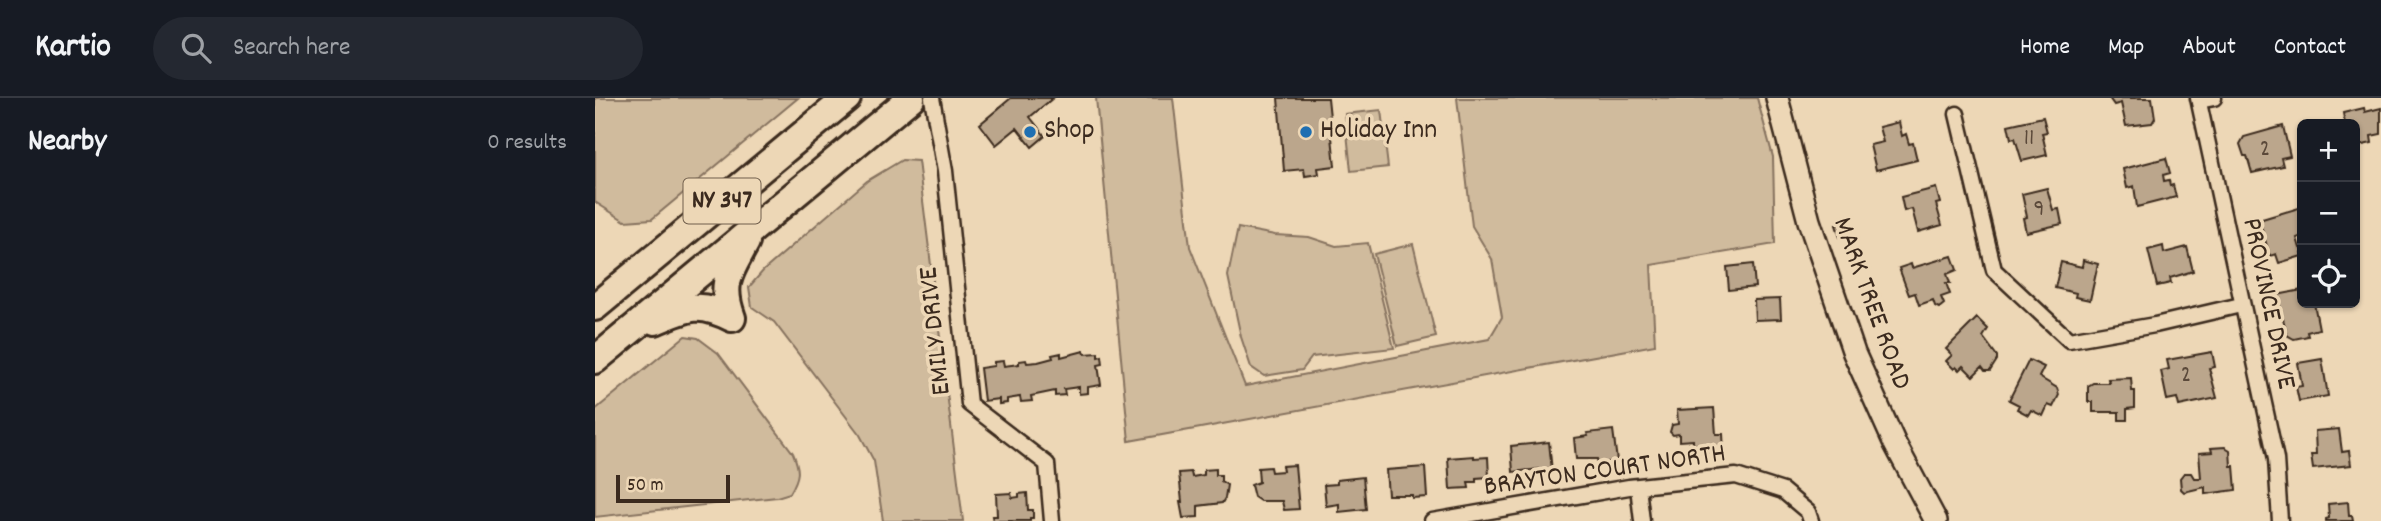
<!DOCTYPE html>
<html lang="en">
<head>
<meta charset="utf-8">
<style>
	:root { --surface:#171b24; --page:#242831; --text:#f1f3f6; --muted:#9ea1a6; --line:#363941 }
	body { margin:0; font-family:Dekko,sans-serif; background:var(--page); color:var(--text) }
	.controls { position:absolute; right:21px; top:21px; display:grid; overflow:hidden; border-radius:10px; box-shadow:0 2px 5px #0004 }
	.controls button { width:63px; height:63px; display:grid; place-items:center; padding:0; border:0; border-bottom:2px solid var(--line); background:var(--surface); color:var(--text); font:35px sans-serif }
	.scale { position:absolute; left:21px; bottom:18px; width:114px; box-sizing:border-box; padding-left:7px; border:4px solid #3b2a1e; border-top:0; font-size:19px; line-height:24px; white-space:nowrap; color:#3b2a1e; -webkit-text-stroke:5px #edd7b6; paint-order:stroke }
	.list { margin:0; padding:0; list-style:none }
	h2 { display:flex; justify-content:space-between; align-items:center; height:91px; margin:0; padding:0 28px; font-size:30px }
	h2 small { font-size:23px; font-weight:400; color:var(--muted) }
	.icon { flex:none; width:38px; height:38px; fill:none; stroke:currentColor; stroke-width:2; stroke-linecap:round; stroke-linejoin:round }
	.map { position:relative; flex:none; width:1786px; height:423px; overflow:hidden }
	header { display:flex; align-items:center; gap:42px; box-sizing:border-box; height:98px; padding:0 35px; background:var(--surface); border-bottom:2px solid var(--line) }
	header strong { font-size:33px }
	nav { display:flex; gap:38px; margin-inline-start:auto; font-size:24px }
	.search { width:490px; height:63px; background:var(--page); display:flex; align-items:center; gap:18px; box-sizing:border-box; padding:0 24px; border-radius:38px; color:var(--muted); font-size:26px }
	main { display:flex }
	aside { flex:1; background:var(--surface) }
	.map>svg:first-child { display:block }
</style>
</head>
<body>
<header>
<strong>Kartio</strong>
<div class="search"><svg class="icon" aria-label="search" viewBox="0 0 24 24"><circle cx="10" cy="10" r="6"/><path d="M15 15l6 6"/></svg>Search here</div>
<nav><a>Home</a><a>Map</a><a>About</a><a>Contact</a></nav>
</header>
<main>
<aside>
<h2>Nearby<small>0 results</small></h2>
<ul class="list">
</ul>
</aside>
<div class="map">
<svg width="1786" height="423" viewBox="0 0 1786 423">
	<rect width="100%" height="100%" fill="#edd7b6"/>
	<filter id="ink" filterUnits="userSpaceOnUse"><feTurbulence type="fractalNoise" baseFrequency=".0143" numOctaves="2"/><feDisplacementMap in="SourceGraphic" scale="14" xChannelSelector="R" yChannelSelector="G"/><feConvolveMatrix kernelMatrix="1 2 1 2 8 2 1 2 1" color-interpolation-filters="sRGB"/></filter>
	<g filter="url(#ink)">
		<path fill="#d0bb9d" stroke="#86725e" stroke-width="2" d="M0,0H203L57,121L30,123L0,104Z
			M501,0H578L595,149L650,288L894,241L907,219L897,161L877,128L862,0H1162L1178,59L1180,146L1056,167L1060,247L534,343Z
			M786,12L793,69L756,73L750,16Z
			M307,62L323,63L368,423H288L279,363L265,337L179,224L157,209L154,189L168,173L272,83Z
			M643,130L680,137L714,139L741,148L773,145L799,250L717,259L707,272L669,278L656,269L646,239L633,178Z
			M818,146L841,239L802,248L779,156Z
			M90,238L103,240L123,255L198,355C205,372 205,378 195,395L182,399L0,419V312Z"/>
		<path fill="#bba68c" stroke="#3b2a1e" stroke-width="2" d="M416,0H458L435,19L450,38L437,49L422,30L401,47L385,26Z
			M683,0H733L740,68L723,70L724,76L710,78L709,71L689,73Z
			M1514,0H1557L1560,20L1557,25L1531,28L1526,5L1519,7Z
			M1769,10L1770,14L1786,10V36L1776,38L1777,45L1763,48L1760,26H1750L1748,15Z
			M1448,19L1452,34L1447,35L1452,57L1427,63L1420,40L1416,41L1413,27Z
			M1304,24L1307,38L1311,36L1314,46L1318,45L1322,62L1281,72L1275,47L1288,44L1284,29Z
			M1688,28L1695,58L1686,60L1688,68L1657,75L1652,58H1649L1645,46L1649,39Z
			M1571,60L1575,75L1568,77L1569,83L1574,82L1575,88L1578,87L1581,99L1542,109L1539,88L1532,90L1528,71Z
			M1341,90L1345,105L1341,106L1347,127L1323,134L1317,111L1309,113L1306,99Z
			M1452,90L1458,112L1464,111L1467,126L1431,134L1428,120L1432,119L1427,96Z
			M1707,109V138L1702,140L1705,150L1707,149V158L1684,165L1681,156L1675,158L1664,122Z
			M1251,124L1254,136L1245,139L1241,127Z
			M1568,148L1569,155L1592,149L1598,173L1575,180L1576,185L1562,188L1553,152Z
			M1357,158L1362,172L1352,176L1355,185H1351L1355,196L1346,199L1349,206L1344,210L1340,208L1338,202L1324,207L1320,195L1314,197L1304,170L1316,166L1317,170Z
			M1488,162L1503,166L1495,202L1480,199L1481,195L1460,190L1466,164L1487,169Z
			M1158,166L1160,189L1134,192L1132,169Z
			M1707,192V205H1719L1724,231L1712,234L1713,238L1699,241L1692,237L1682,197Z
			M1185,201L1186,221L1160,222L1159,202Z
			M1382,220L1393,231L1388,239L1402,258V262L1395,273H1390L1387,269L1378,278L1368,268L1364,272L1361,269L1359,271L1351,263L1357,257L1351,251Z
			M489,253L490,256L503,255V259L507,258L508,266L503,267L506,287L493,289V295L484,296V289L469,291L470,297L460,298V293L436,298L437,303L426,304L425,299L412,301V305L404,306V301L389,303L385,270L399,268V264L408,263L409,268L424,266V263L431,262L432,265L443,264L458,260L457,257L466,255V259Z
			M1617,254L1620,269L1614,270L1622,300L1584,308L1582,300L1572,302L1566,273L1574,271L1572,262Z
			M1727,261L1733,298L1704,303L1701,289L1707,288L1703,265Z
			M1434,262L1449,269L1444,279L1462,290L1464,297L1458,309L1453,307L1448,318L1436,312L1433,317L1422,311L1424,307L1414,302Z
			M1536,280L1537,293H1540V310L1532,311V322H1524V314H1498V304H1493V288L1498,285H1514L1513,281Z
			M1119,310L1121,336H1128L1129,354L1107,356V346L1098,347V342L1084,343V336L1078,337L1075,334L1077,327L1083,326L1082,312Z
			M1744,331L1747,354L1754,353L1756,367L1718,371L1716,357H1721L1720,333Z
			M1018,332L1022,363L1003,366L1002,361H981L979,340L993,338L992,335Z
			M954,344L957,373L944,374V371L918,374L916,348Z
			M1630,349L1635,352L1636,368H1639L1641,392L1610,396V389L1589,394L1586,391L1585,380L1589,375H1596L1599,380H1606L1604,355L1617,354L1616,350Z
			M879,358V360L893,359L894,379L881,380V384H873L874,390L855,391L853,360Z
			M700,367L704,411L689,412L687,403H665L659,399L656,387L664,384L663,370L675,369L676,374L688,373L687,368Z
			M830,369L832,399L817,400V397H793L791,372Z
			M621,371V377H626V383L632,387L630,400L627,405L603,408V419L588,420L585,404H587L584,375L596,374L597,379L609,377V372Z
			M768,379L771,411L744,414V406L731,408L729,387L742,386V382Z
			M416,395L417,400L424,399V396L432,395L433,412H438V420H435V423H398L397,418H402L401,396Z
			M1753,404L1754,418H1757L1758,423H1731V421L1734,420L1733,406Z"/>
		<g fill="none" stroke-linecap="round" stroke-linejoin="round">
			<g stroke="#3b2a1e" stroke-width="19">
				<path id="street" d="M337,0L350,73L374,306L452,366L457,423
					M1603,0L1681,361L1685,423
					M1604,3L1619,0
					M1362,16L1399,172L1474,242L1560,227L1646,207
					M1043,389L1047,423
					M837,423L1034,389L1141,378L1188,393L1213,414L1216,423"/>
			</g>
			<g stroke="#3b2a1e" stroke-width="26">
				<path id="secondary" d="M1182,0L1214,123L1259,255L1300,346L1341,423"/>
			</g>
			<g stroke="#3b2a1e" stroke-width="32">
				<path id="highway" d="M0,209L252,0
					M137,220C124,185 135,174 151,144
					M60,223C93,209 104,203 137,220
					M0,262L316,0"/>
			</g>
			<use href="#street" stroke="#edd7b6" stroke-width="14"/>
			<use href="#secondary" stroke="#edd7b6" stroke-width="21"/>
			<use href="#highway" stroke="#edd7b6" stroke-width="26"/>
		</g>
	</g>
	<g fill="#1f6fb2" stroke="#edd7b6" stroke-width="2.5">
		<circle cx="435" cy="34" r="7"/>
		<circle cx="711" cy="34" r="7"/>
	</g>
	<g text-anchor="middle" dominant-baseline="central" stroke-width="7" stroke-linejoin="round" paint-order="stroke">
		<g font-size="24" fill="#5b493a">
			<text x="1434" y="41">11</text>
			<text x="1670" y="52">2</text>
			<text x="1444" y="112">9</text>
			<text x="1591" y="278">2</text>
		</g>
		<rect fill="#edd7b6" stroke="#705e4c" stroke-width="2" x="88.5" y="80.5" width="77" height="45" rx="5"/>
		<g font-size="26" font-weight="bold" fill="#3b2a1e">
			<text x="127" y="103">NY 347</text>
		</g>
		<g font-size="28" fill="#3b2a1e" stroke="#edd7b6" text-anchor="start">
			<text x="449" y="34">Shop</text>
			<text x="725" y="34">Holiday Inn</text>
		</g>
		<g font-size="28" fill="#3b2a1e" stroke="#edd7b6">
			<text transform="translate(1275 206) rotate(70)">MARK TREE ROAD</text>
			<text transform="translate(1672 206) rotate(78)">PROVINCE DRIVE</text>
			<text transform="translate(342 233) rotate(-96)">EMILY DRIVE</text>
			<text transform="translate(1010 374) rotate(-8)">BRAYTON COURT NORTH</text>
		</g>
	</g>
</svg>
<div class="controls">
<button>+</button>
<button>−</button>
<button><svg class="icon" aria-label="locate" viewBox="0 0 24 24"><circle cx="12" cy="12" r="6"/><path d="M12 2v4M12 18v4M2 12h4M18 12h4"/></svg></button>
</div>
<div class="scale">50 m</div>
</div>
</main>
</body>
</html>
